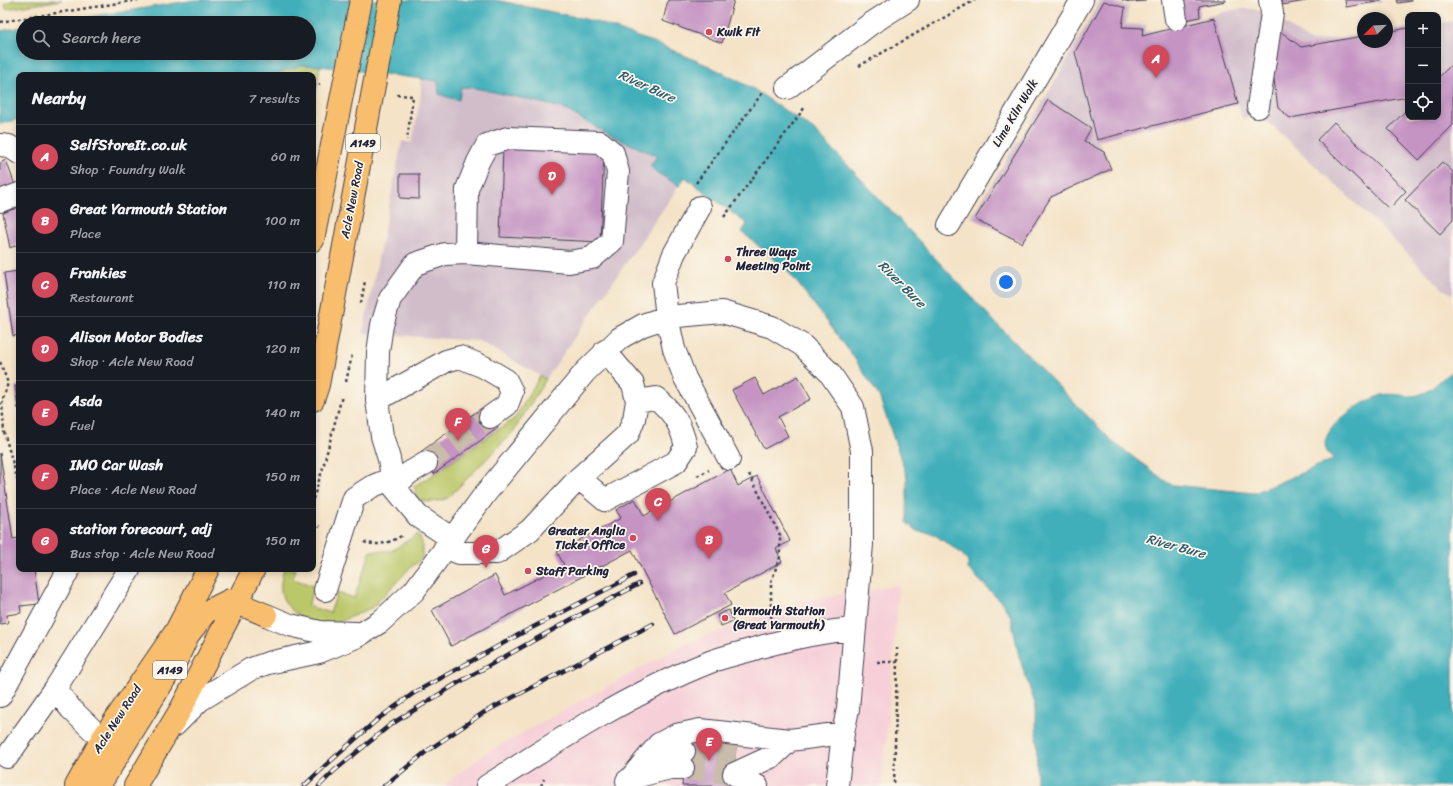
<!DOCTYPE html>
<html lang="en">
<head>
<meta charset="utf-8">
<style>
	:root { --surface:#171b24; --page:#20242c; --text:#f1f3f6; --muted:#9ea1a6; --line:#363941; --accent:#d1495b }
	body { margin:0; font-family:Sriracha,sans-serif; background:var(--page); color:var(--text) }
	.controls { position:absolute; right:12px; top:12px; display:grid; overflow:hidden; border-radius:8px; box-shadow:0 2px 6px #0003 }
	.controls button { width:36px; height:36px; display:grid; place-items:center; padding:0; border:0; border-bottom:1px solid var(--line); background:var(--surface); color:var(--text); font:20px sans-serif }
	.compass { position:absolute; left:1357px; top:12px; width:36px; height:36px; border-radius:50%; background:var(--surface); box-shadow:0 2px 6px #0003; rotate:246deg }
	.you { position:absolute; left:1006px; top:282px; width:14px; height:14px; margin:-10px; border:3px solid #fff; border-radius:50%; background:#1a73e8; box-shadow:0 0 0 6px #1a73e833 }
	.badge { display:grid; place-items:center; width:26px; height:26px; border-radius:50%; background:var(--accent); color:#fff; font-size:13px; font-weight:700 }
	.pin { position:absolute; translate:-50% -33px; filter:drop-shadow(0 1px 2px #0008) }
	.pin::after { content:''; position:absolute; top:21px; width:14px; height:12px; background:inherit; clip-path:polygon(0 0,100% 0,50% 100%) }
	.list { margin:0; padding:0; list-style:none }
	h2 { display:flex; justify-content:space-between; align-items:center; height:52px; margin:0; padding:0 16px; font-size:17px }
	h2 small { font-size:13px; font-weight:400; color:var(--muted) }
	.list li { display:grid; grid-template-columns:26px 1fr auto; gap:12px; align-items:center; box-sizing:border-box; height:64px; padding:0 16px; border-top:1px solid var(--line) }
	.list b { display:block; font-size:15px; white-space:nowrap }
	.list p { margin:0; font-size:13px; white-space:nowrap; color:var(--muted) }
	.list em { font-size:13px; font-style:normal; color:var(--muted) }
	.icon { flex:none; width:22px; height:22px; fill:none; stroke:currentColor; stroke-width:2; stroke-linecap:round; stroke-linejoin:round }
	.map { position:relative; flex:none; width:1453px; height:786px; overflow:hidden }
	.search { position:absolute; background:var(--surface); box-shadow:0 2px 6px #0003; left:16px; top:16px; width:300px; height:44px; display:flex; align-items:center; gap:10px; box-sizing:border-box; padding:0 14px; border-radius:22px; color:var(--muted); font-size:15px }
	.panel { position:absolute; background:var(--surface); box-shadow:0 2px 6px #0003; left:16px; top:72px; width:300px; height:500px; border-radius:8px }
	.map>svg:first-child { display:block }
</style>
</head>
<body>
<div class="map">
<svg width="1453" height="786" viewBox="0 0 1453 786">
	<rect width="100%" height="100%" fill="#fbf7ec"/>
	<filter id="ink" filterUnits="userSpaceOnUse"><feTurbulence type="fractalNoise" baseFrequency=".025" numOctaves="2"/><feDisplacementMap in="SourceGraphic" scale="8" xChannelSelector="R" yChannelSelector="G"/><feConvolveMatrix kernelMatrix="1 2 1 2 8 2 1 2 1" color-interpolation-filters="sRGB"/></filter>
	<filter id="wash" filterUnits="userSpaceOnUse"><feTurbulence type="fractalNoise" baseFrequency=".012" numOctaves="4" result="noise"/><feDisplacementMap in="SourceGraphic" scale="16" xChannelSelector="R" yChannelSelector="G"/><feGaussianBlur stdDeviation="0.9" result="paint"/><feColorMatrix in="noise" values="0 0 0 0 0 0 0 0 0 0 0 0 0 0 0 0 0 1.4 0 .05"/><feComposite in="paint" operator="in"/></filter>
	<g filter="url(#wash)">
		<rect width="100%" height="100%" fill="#f4e3c7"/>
		<path fill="#f6cfd8" d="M899,585L882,786H443L484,754L685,644L800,601Z"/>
		<path fill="#d1bdca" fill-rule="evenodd" d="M1100,0H1107L1129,6L1126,24L1146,25V32L1237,9H1254L1281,21L1311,42L1363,34V36L1301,47L1280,31L1290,118L1408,97V108L1388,129L1419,160L1453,125V172L1442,162L1405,200L1440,234L1453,220V295L1443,289L1370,217L1276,129L1265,121L1253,117L1242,118L1238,104L1098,140L1111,169L1051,197L1022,243L971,217L1051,88ZM1334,123L1406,191L1389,209L1317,140Z
			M1453,21V67L1451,65L1438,78V24Z
			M421,78L438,81L439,94L447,97L459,99L461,87L475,88L525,99L562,108L610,135L657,156L650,166L656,172L679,186L546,379L479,341L363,333L402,141L412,143L421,95Z"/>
		<path fill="#bbc86a" stroke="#6e7552" d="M13,0H62L6,9L5,4Z
			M302,65L320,66L313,110V75H272Z
			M540,376L546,379L513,432L448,498C437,502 428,504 417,498L414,486L434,474L515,418Z
			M418,534L422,542V558L408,570L373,607L341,621L312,624C288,610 274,599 284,569H296L293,579L314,586L308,606L330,613L337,593L354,598L371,551H391Z"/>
		<path fill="#40afba" stroke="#31687a" d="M195,0H495L581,18L600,23L660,45L709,66L752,88L814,130L878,197L994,321L1113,442L1168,483L1174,485L1254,493L1332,460L1333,458C1304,436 1363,400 1382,395C1395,392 1409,399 1421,394C1434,390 1441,377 1453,371V786H1037L1036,707L1019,657L1011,617L1002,603L968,569V561L961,553L932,533L919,532L907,523V477L879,396L853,356L820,312L788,271L742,232L747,224L685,177L679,186L656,172L650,166L657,156L610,135L562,108L525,99L475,88L461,87L459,100L447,97L439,94L438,81L320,66L302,65L272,75H19V119L0,124V31L23,27V53H309V23H52Z"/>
		<g id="blocks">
			<path fill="#c594c3" d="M668,0H734L722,43L663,21Z
				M1122,0H1145V1L1130,2Z
				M1180,0H1226V1L1199,6L1200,17L1182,21Z
				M1282,0H1306V1L1282,5Z
				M1345,0H1382V1L1346,7Z
				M1397,0H1411V1L1398,3Z
				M1104,1L1125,8L1122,27L1143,28L1142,36L1214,18L1238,104L1097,140L1075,52Z
				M1408,28V97L1290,118L1278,108L1269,45L1280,31L1301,47L1363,36V42H1387V32Z
				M1451,65L1453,67V125L1419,160L1388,129L1408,108V117H1438V78Z
				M1048,100L1091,128L1084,141L1104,152L1111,169L1051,197L1022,243L975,219Z
				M1334,122L1406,191L1389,209L1317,140Z
				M503,148L604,153L600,242L500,237Z
				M6,160L16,188L0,193V163Z
				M1442,162L1453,172V220L1440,234L1405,200Z
				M400,174H419V199L400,198Z
				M19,207V244L10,248L3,213Z
				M19,271V335L13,336L4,273Z
				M798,376L811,399L778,417L788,436L764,449L732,390L755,378L764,395Z
				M15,386H19V408L18,409Z
				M483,407L498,428L434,474L419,453Z
				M0,453L13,539L19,538V569H34L39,604L20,606L21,613L7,615L8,623L0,624Z
				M730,469L738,486L757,476L790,541L776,549L782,562L725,593L731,605L675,634L632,550L451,646L432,610L495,575L505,595L564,565L557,552L621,518L616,510L635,499L644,516Z
				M729,610L733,621L721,626L717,615Z
				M685,743L736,747L733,786H682Z"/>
		</g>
	</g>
	<g filter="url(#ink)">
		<use href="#blocks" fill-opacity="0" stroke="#423f50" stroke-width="1"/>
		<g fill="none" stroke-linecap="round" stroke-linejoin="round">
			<path stroke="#cabcab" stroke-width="22" stroke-dasharray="22 11" stroke-linecap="butt" d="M426,463L490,417
				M684,751L736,754
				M683,768L734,774"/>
			<g stroke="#423f50" stroke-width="24">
				<path id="minor" d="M1173,0L1176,19
					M787,88L869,25L908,0
					M1258,107L1272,13L1270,0
					M0,145L9,146L19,153
					M0,201L19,194
					M700,207L674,254L663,283L667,317L674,349L685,378L729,459
					M949,225L1082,0
					M377,400L446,361L460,357L484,367L506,380L512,392L507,405L490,417
					M579,478L605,500L676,462L686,447C681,424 673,412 656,398L637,401
					M394,487L409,473L426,463
					M451,538L418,516L394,487L389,459L382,436L377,400L378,352L382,325L390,299L415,264L445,254L466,253L569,262L592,258L612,241L618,172L613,153L600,142L508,138L487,145L478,162L467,189L466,253
					M445,547L459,553H497L530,530L579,478L628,434L634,419L637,401L633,384L605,351
					M325,590L354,498L371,487L392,478
					M266,615L290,625L320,632L356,633
					M0,696L69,569
					M175,725L200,700L251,669L268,663L319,652L356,637L380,622L414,591L485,494L585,372L620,338L643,325L667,317L722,312L772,327L802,345L829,372L853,407L862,451V544L848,709L843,733L837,786
					M102,739L71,709L55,689L129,570
					M7,757L55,689
					M654,767L684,751
					M734,774L773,756L790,740
					M734,774L757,786
					M631,778L659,744L676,735L700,730L790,740L843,733
					M627,781L631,778L670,768H683
					M487,786C559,740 631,693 710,662C725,656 742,653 757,648C789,639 822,631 855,629"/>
			</g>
			<g stroke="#423f50" stroke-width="24">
				<path id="major" d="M313,240L361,0
					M313,400L318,385L390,0
					M76,786L102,739L176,631L208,569
					M99,786L177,659L188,635L206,612L230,600L266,615
					M135,786L181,709L254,569"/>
			</g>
			<path stroke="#423f50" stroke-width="2.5" stroke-dasharray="3 3" stroke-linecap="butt" d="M0,22L138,0
				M859,66L975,0
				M313,86L320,84
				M397,95L413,96L407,140
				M696,183L763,92
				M724,217L805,107
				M361,303L365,281
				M0,362L8,383L2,402L4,432L19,485
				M346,382L352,355
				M749,474L780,535V557L771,582V616L772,620
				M697,476L709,470
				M313,499L322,471L342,396
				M313,524L320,527
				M364,542C379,547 391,542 403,535
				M877,662H897L894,786
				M897,662V648
				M541,786L544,779"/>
			<use href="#minor" stroke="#fff" stroke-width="22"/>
			<use href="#major" stroke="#f9be6d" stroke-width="22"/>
			<g stroke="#22223b" stroke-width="4.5">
				<path id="rail" d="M304,786L326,765L378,719L414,693L520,634L634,575
					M319,786L334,771L390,725L456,684L572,619L639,584
					M384,786L427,751L483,713L653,624"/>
			</g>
			<use href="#rail" stroke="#fbf7ec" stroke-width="3" stroke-dasharray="9" stroke-linecap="butt"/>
		</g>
	</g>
	<g fill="#d1495b" stroke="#fbf7ec" stroke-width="1.5">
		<circle cx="709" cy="32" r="4"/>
		<circle cx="728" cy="259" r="4"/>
		<circle cx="633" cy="538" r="4"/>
		<circle cx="528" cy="571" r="4"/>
		<circle cx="725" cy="618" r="4"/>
	</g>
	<g text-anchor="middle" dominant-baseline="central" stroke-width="3.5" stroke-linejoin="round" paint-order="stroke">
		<g fill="#fbf7ec" stroke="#636270" stroke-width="1">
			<rect x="346" y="134" width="34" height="18" rx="3"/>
			<rect x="153" y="661" width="34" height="18" rx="3"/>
		</g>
		<g font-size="11" font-weight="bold" fill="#22223b">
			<text x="363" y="143">A149</text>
			<text x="170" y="670">A149</text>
		</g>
		<g font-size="12" font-weight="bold" fill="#22223b" stroke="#fbf7ec" text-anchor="start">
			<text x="717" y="32">Kwik Fit</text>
			<text x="736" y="252">Three Ways<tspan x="736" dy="14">Meeting Point</tspan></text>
			<text x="625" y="531" text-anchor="end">Greater Anglia<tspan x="625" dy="14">Ticket Office</tspan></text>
			<text x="536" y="571">Staff Parking</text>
			<text x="733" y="611">Yarmouth Station<tspan x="733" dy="14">(Great Yarmouth)</tspan></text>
		</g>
		<g font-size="12" fill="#22223b" stroke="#fbf7ec">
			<text transform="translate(1015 113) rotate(-59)">Lime Kiln Walk</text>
			<text transform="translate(352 200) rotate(-79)">Acle New Road</text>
			<text transform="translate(117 719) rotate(-57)">Acle New Road</text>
		</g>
		<g font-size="13" font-style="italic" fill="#2e5a6e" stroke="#fbf7ec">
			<text transform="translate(647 86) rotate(24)">River Bure</text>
			<text transform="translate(902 284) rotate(45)">River Bure</text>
			<text transform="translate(1176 546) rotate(15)">River Bure</text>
		</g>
	</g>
</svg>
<div class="controls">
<button>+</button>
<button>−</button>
<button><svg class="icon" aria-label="locate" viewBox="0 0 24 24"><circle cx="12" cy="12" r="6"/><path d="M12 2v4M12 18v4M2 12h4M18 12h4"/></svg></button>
</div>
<svg class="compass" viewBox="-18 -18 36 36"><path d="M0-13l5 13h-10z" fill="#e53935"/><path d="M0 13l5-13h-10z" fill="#9ea1a6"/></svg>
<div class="you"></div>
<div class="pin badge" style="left:1156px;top:78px">A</div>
<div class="pin badge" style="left:709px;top:559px">B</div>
<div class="pin badge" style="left:658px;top:521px">C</div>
<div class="pin badge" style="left:552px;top:195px">D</div>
<div class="pin badge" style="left:709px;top:761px">E</div>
<div class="pin badge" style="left:458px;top:441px">F</div>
<div class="pin badge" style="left:486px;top:568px">G</div>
<div class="search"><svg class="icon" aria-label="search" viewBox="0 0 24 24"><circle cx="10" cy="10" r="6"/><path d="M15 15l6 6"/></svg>Search here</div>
<section class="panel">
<h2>Nearby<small>7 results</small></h2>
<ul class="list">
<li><span class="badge">A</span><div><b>SelfStoreIt.co.uk</b><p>Shop · Foundry Walk</p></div><em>60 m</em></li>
<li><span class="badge">B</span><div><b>Great Yarmouth Station</b><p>Place</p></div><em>100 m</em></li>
<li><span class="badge">C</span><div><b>Frankies</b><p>Restaurant</p></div><em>110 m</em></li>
<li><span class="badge">D</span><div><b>Alison Motor Bodies</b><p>Shop · Acle New Road</p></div><em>120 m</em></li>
<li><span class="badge">E</span><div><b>Asda</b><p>Fuel</p></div><em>140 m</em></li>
<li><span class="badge">F</span><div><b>IMO Car Wash</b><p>Place · Acle New Road</p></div><em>150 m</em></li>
<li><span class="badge">G</span><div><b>station forecourt, adj</b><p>Bus stop · Acle New Road</p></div><em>150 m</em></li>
</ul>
</section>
</div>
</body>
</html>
